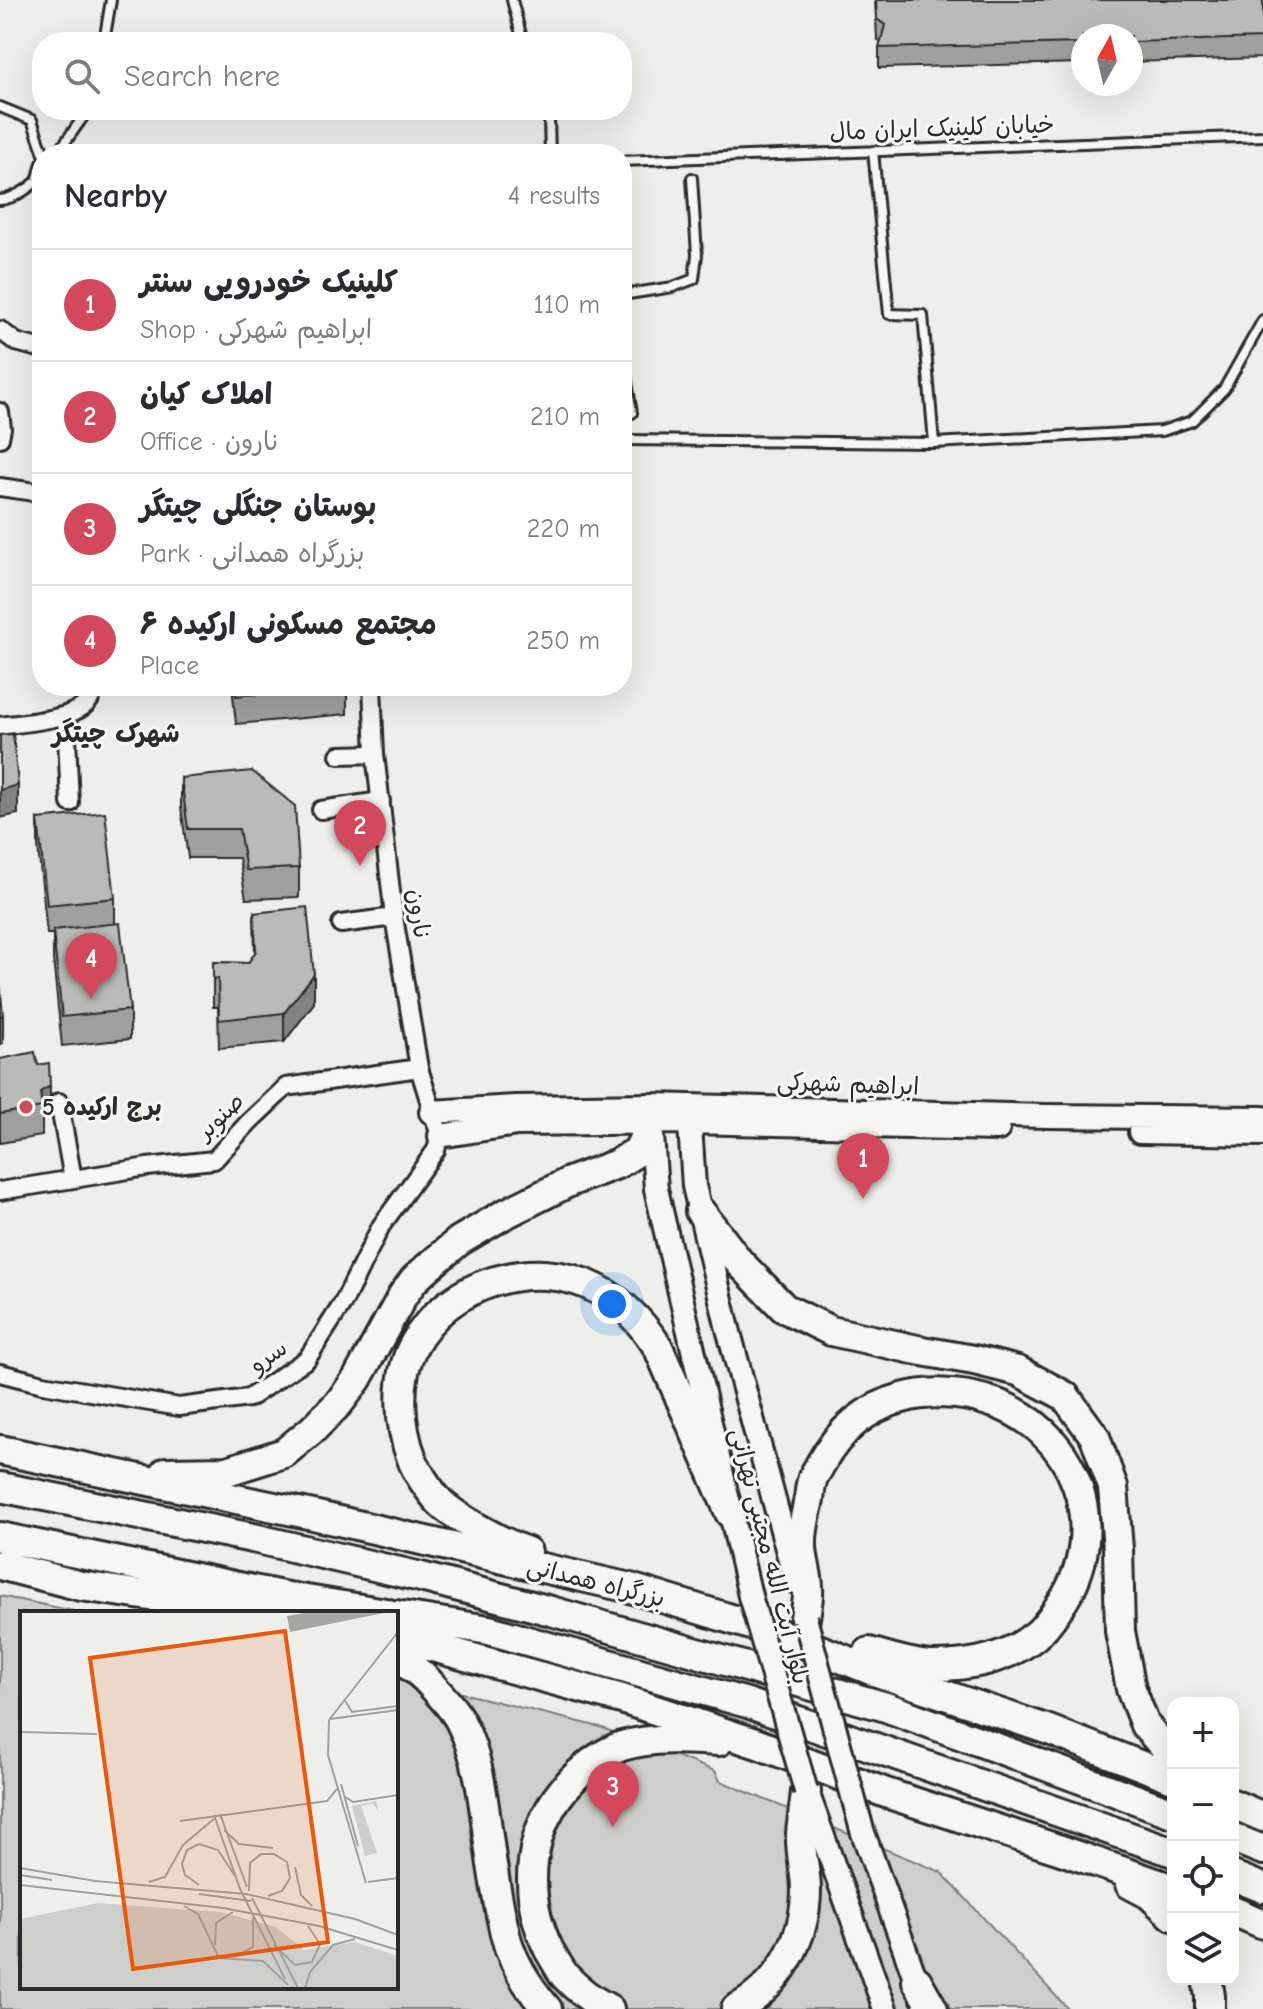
<!DOCTYPE html>
<html lang="en">
<head>
<meta charset="utf-8">
<style>
	:root { --surface:#fff; --page:#f7f7f7; --text:#2b2b33; --muted:#7c7c81; --line:#e1e1e2; --accent:#d1495b }
	body { margin:0; font-family:"Comic Neue","Playpen Sans Arabic",sans-serif; background:var(--page); color:var(--text) }
	.controls { position:absolute; right:24px; bottom:24px; display:grid; overflow:hidden; border-radius:16px; box-shadow:0 8px 32px #0002 }
	.controls button { width:72px; height:72px; display:grid; place-items:center; padding:0; border:0; border-bottom:2px solid var(--line); background:var(--surface); color:var(--text); font:40px sans-serif }
	.compass { position:absolute; left:1071px; top:24px; width:72px; height:72px; border-radius:50%; background:var(--surface); box-shadow:0 8px 32px #0002; rotate:8deg }
	.you { position:absolute; left:612px; top:1304px; width:28px; height:28px; margin:-20px; border:6px solid #fff; border-radius:50%; background:#1a73e8; box-shadow:0 0 0 12px #1a73e833 }
	.badge { display:grid; place-items:center; width:52px; height:52px; border-radius:50%; background:var(--accent); color:#fff; font-size:26px; font-weight:700 }
	.pin { position:absolute; translate:-50% -66px; filter:drop-shadow(0 2px 4px #0008) }
	.pin::after { content:''; position:absolute; top:42px; width:28px; height:24px; background:inherit; clip-path:polygon(0 0,100% 0,50% 100%) }
	.list { margin:0; padding:0; list-style:none }
	h2 { display:flex; justify-content:space-between; align-items:center; height:104px; margin:0; padding:0 32px; font-size:34px }
	h2 small { font-size:26px; font-weight:400; color:var(--muted) }
	.list li { display:grid; grid-template-columns:52px 1fr auto; gap:24px; align-items:center; box-sizing:border-box; height:112px; padding:0 32px; border-top:2px solid var(--line) }
	.list b { display:block; font-size:30px; white-space:nowrap }
	.list p { margin:0; font-size:26px; white-space:nowrap; color:var(--muted) }
	.list em { font-size:26px; font-style:normal; color:var(--muted) }
	.icon { flex:none; width:44px; height:44px; fill:none; stroke:currentColor; stroke-width:2; stroke-linecap:round; stroke-linejoin:round }
	.map { position:relative; flex:none; width:1263px; height:2009px; overflow:hidden }
	.search { position:absolute; background:var(--surface); box-shadow:0 8px 32px #0002; left:32px; top:32px; width:600px; height:88px; display:flex; align-items:center; gap:20px; box-sizing:border-box; padding:0 28px; border-radius:32px; color:var(--muted); font-size:30px }
	.panel { position:absolute; background:var(--surface); box-shadow:0 8px 32px #0002; left:32px; top:144px; width:600px; height:552px; border-radius:32px }
	.map>svg:first-child { display:block }
</style>
</head>
<body>
<div class="map">
<svg width="1263" height="2009" viewBox="0 0 1263 2009">
	<rect width="100%" height="100%" fill="#eeeeea"/>
	<filter id="ink" filterUnits="userSpaceOnUse"><feTurbulence type="fractalNoise" baseFrequency=".0125" numOctaves="2"/><feDisplacementMap in="SourceGraphic" scale="16" xChannelSelector="R" yChannelSelector="G"/><feConvolveMatrix kernelMatrix="1 2 1 2 8 2 1 2 1" color-interpolation-filters="sRGB"/></filter>
	<g filter="url(#ink)">
		<path fill="#cececa" stroke="#7c7c7a" stroke-width="2" d="M0,1596L84,1613H22V1987H396V1677L600,1727L715,1771L720,1781L941,1872L1068,2009H0Z"/>
		<g fill="none" stroke-linecap="round" stroke-linejoin="round">
			<g stroke="#2b2b2b" stroke-width="14">
				<path id="lane" d="M512,0L523,42
					M104,42L111,0
					M0,107L32,120L44,154
					M546,110L549,119L550,154
					M873,151L889,314L923,315L934,443
					M57,154L88,110
					M622,161L1263,136
					M38,178L42,163
					M0,200C14,199 34,186 42,175
					M622,295L673,287L694,279L697,255L692,178
					M622,351L632,413
					M622,440L934,443L1162,431L1192,421L1224,389L1263,320"/>
			</g>
			<g stroke="#2b2b2b" stroke-width="22">
				<path id="street" d="M0,330L16,342L42,349
					M0,412L2,428L0,438
					M0,487L42,493
					M372,686L375,754
					M66,716L70,803
					M0,726C24,722 98,720 92,686
					M321,810L381,801
					M341,924L394,917
					M59,1102L73,1179
					M0,1191L147,1167L214,1160L249,1122L286,1087L419,1068
					M0,1373L43,1384L179,1407L249,1398L307,1359L343,1303L381,1226L436,1150L440,1136L419,1068L394,917L375,754L339,755"/>
			</g>
			<g stroke="#2b2b2b" stroke-width="28">
				<path id="secondary" d="M689,1110L694,1186L727,1325L796,1582
					M431,1112L515,1107L652,1105L1046,1116L1263,1118
					M651,1122L656,1189L750,1596
					M1140,1132L1263,1134
					M440,1136L517,1124L689,1122L998,1129
					M807,1792L885,2009
					M862,1830L922,1997"/>
			</g>
			<g stroke="#2b2b2b" stroke-width="34">
				<path id="highway" d="M700,1211L740,1263L784,1308L831,1331L922,1351L974,1360L1018,1371L1065,1396L1095,1437L1113,1487L1118,1549L1120,1631L1131,1689L1145,1725L1173,1757
					M0,1450L313,1515L630,1588L783,1635L871,1670L1049,1730L1173,1778
					M166,1472L227,1471L284,1453L313,1429L339,1403L357,1379L403,1295L414,1280L427,1268L459,1241L503,1215L569,1182L617,1164L638,1151L651,1122
					M0,1487L253,1538L421,1577L551,1611L886,1707L1173,1813
					M0,1537L282,1596L386,1613
					M527,1552C505,1544 453,1517 438,1500C430,1491 416,1471 412,1459C399,1426 396,1379 413,1346C446,1283 534,1256 597,1289C624,1303 642,1323 658,1347L730,1513
					M0,1565L81,1586L266,1613
					M396,1615L489,1630L747,1703L1173,1852
					M805,1618C806,1609 809,1598 808,1588C808,1574 802,1560 802,1546C801,1530 806,1515 809,1499C810,1493 810,1486 812,1481C813,1475 818,1470 820,1465C838,1432 865,1408 902,1398C928,1391 959,1392 985,1400C1076,1425 1114,1531 1059,1607C1052,1617 1045,1628 1036,1635C1008,1659 969,1666 934,1666C914,1666 888,1657 869,1652
					M396,1638L422,1644L622,1699L758,1744L886,1793L1061,1850L1173,1889
					M396,1659C412,1665 424,1676 435,1689C444,1699 455,1710 461,1723C479,1758 483,1798 488,1836C492,1868 498,1903 505,1934C512,1962 528,1987 547,2009
					M1233,1804L1263,1817
					M1233,1838L1263,1850
					M1233,1876L1263,1888
					M1130,1884L1149,1894L1173,1916
					M1233,1911L1263,1924
					M1207,1979L1210,1996V2009
					M917,1981L933,2009
					M609,2009C593,2001 577,1989 565,1976C559,1968 554,1958 549,1950C521,1893 527,1826 572,1780C585,1767 604,1752 622,1746C653,1737 687,1739 719,1741
					M736,2009C779,1987 806,1938 806,1890C806,1872 800,1853 801,1834C802,1820 805,1805 806,1791"/>
			</g>
			<use href="#lane" stroke="#f6f6f2" stroke-width="8"/>
			<use href="#street" stroke="#f6f6f2" stroke-width="16"/>
			<use href="#secondary" stroke="#f6f6f2" stroke-width="22"/>
			<use href="#highway" stroke="#f6f6f2" stroke-width="28"/>
			<g stroke="#2b2b2b" stroke-width="28" stroke-linecap="butt">
				<path id="secondary-bridge" d="M750,1596L806,1791
					M805,1618L862,1830"/>
			</g>
			<use href="#secondary-bridge" stroke="#f6f6f2" stroke-width="22"/>
		</g>
		<path fill="#a0a09d" stroke="#2b2b2b" stroke-width="2" d="M875,0H1263V58L1131,62V36H1083V63L879,68V48L881,42L877,39Z
			M232,686H347V714L236,724Z
			M181,778L299,868V897L246,899L239,858H188L181,807Z
			M38,819L115,898V924L130,1010V1039L62,1046L53,959V934H47L38,847Z
			M254,913L314,1003L284,1042L219,1048L218,1007H213V962L248,963L255,953Z
			M0,1059L50,1115L42,1119V1136L0,1143Z"/>
		<path fill="#828280" stroke="#2b2b2b" stroke-width="2" d="M18,785V814L0,818V790Z
			M314,974V1003L284,1042V1013Z
			M3,1015V1043L0,1045V1016Z
			M50,1086V1115L42,1119V1107L40,1092Z"/>
		<path fill="#babab7" stroke="#2b2b2b" stroke-width="2" d="M876,0H1263V38L1131,42V36H1083V43L879,48L885,25L877,19Z
			M235,686H339L236,696Z
			M13,734L18,785L0,790V735Z
			M252,771L295,806L299,868L246,870L239,829H188L181,778Z
			M105,812L115,898L47,905L38,819Z
			M307,907L314,974L284,1013L219,1020L218,978L213,979V962L248,963L256,951L254,913Z
			M120,923L130,1010L62,1017L53,930Z
			M0,982L3,1015L0,1016Z
			M35,1052L38,1065L49,1063L50,1086L40,1092L42,1107L0,1114V1059Z"/>
	</g>
	<circle fill="#d1495b" stroke="#f6f6f2" stroke-width="3" cx="26" cy="1107" r="8"/>
	<g text-anchor="middle" dominant-baseline="central" stroke-width="6" stroke-linejoin="round" paint-order="stroke">
		<g font-size="24" fill="#2b2b2b" stroke="#f6f6f2">
			<text transform="translate(942 128) rotate(-2)">خیابان کلینیک ایران مال</text>
			<text transform="translate(419 914) rotate(82)">نارون</text>
			<text transform="translate(848 1084) rotate(2)">ابراهیم شهرکی</text>
			<text transform="translate(220 1116) rotate(-44)">صنوبر</text>
			<text transform="translate(268 1356) rotate(-34)">سرو</text>
			<text transform="translate(770 1556) rotate(76)">بلوار آیت الله مجتبی تهرانی</text>
			<text transform="translate(596 1582) rotate(14)">بزرگراه همدانی</text>
		</g>
		<g font-size="24" font-weight="bold" fill="#2b2b2b" stroke="#f6f6f2" text-anchor="start">
			<text x="42" y="1107">برج ارکیده 5</text>
		</g>
		<g font-size="26" font-weight="bold" fill="#2b2b2b" stroke="#f6f6f2">
			<text x="116" y="734">شهرک چیتگر</text>
		</g>
	</g>
	<g transform="translate(20 1611)">
		<rect width="378" height="378" fill="#eeeeea"/>
		<path d="M356,190L359,202L353,192L341,195L357,242L345,245L332,195ZM78,292L200,301L256,316L284,339L335,331L378,345V377H0V308Z" fill="#cececa"/>
		<path d="M290,1H369L270,21L267,5Z" fill="#a6a6a3"/>
		<path fill="none" stroke="#a0a09e" stroke-width="2" d="M324,88L332,101L378,95M310,108L378,99M309,109L378,21M309,109L308,144L346,272M0,121L77,123M321,173L338,235M324,185L333,191L378,184M200,203L227,276M194,204L220,278L265,368M160,210L307,190L317,178M204,219L219,233L253,237M275,256L281,284L292,295M0,257L75,270L226,283L335,308L378,324M0,264L32,269M129,271L145,266L163,234L195,207M348,271L378,267M0,274L203,297L299,315L378,339M179,274L165,264L162,253L167,239L179,233L198,239L215,265M229,280L230,252L241,243H254L267,251L270,267L262,280L248,285M179,283L231,290M232,287L278,377M164,295L178,303L199,347L243,350L268,374M195,334L196,312L213,301M254,334L275,354L292,351L300,333L288,315M214,346L233,336V307M285,377L290,361L313,334L335,328"/>
		<path fill="#e8590c" fill-opacity="0.15" stroke="#e8590c" stroke-width="4" d="M265,20L308,331L113,358L70,47Z"/>
		<rect width="378" height="378" fill="none" stroke="#2b2b2b" stroke-width="4"/>
	</g>
</svg>
<div class="controls">
<button>+</button>
<button>−</button>
<button><svg class="icon" aria-label="locate" viewBox="0 0 24 24"><circle cx="12" cy="12" r="6"/><path d="M12 2v4M12 18v4M2 12h4M18 12h4"/></svg></button>
<button><svg class="icon" aria-label="layers" viewBox="0 0 24 24"><path d="M12 4l9 5-9 5-9-5zM3 14l9 5 9-5"/></svg></button>
</div>
<svg class="compass" viewBox="-18 -18 36 36"><path d="M0-13l5 13h-10z" fill="#e53935"/><path d="M0 13l5-13h-10z" fill="#7c7c81"/></svg>
<div class="you"></div>
<div class="pin badge" style="left:863px;top:1199px">1</div>
<div class="pin badge" style="left:360px;top:866px">2</div>
<div class="pin badge" style="left:613px;top:1827px">3</div>
<div class="pin badge" style="left:91px;top:999px">4</div>
<div class="search"><svg class="icon" aria-label="search" viewBox="0 0 24 24"><circle cx="10" cy="10" r="6"/><path d="M15 15l6 6"/></svg>Search here</div>
<section class="panel">
<h2>Nearby<small>4 results</small></h2>
<ul class="list">
<li><span class="badge">1</span><div><b>کلینیک خودرویی سنتر</b><p>Shop · ابراهیم شهرکی</p></div><em>110 m</em></li>
<li><span class="badge">2</span><div><b>املاک کیان</b><p>Office · نارون</p></div><em>210 m</em></li>
<li><span class="badge">3</span><div><b>بوستان جنگلی چیتگر</b><p>Park · بزرگراه همدانی</p></div><em>220 m</em></li>
<li><span class="badge">4</span><div><b>مجتمع مسکونی ارکیده ۶</b><p>Place</p></div><em>250 m</em></li>
</ul>
</section>
</div>
</body>
</html>
